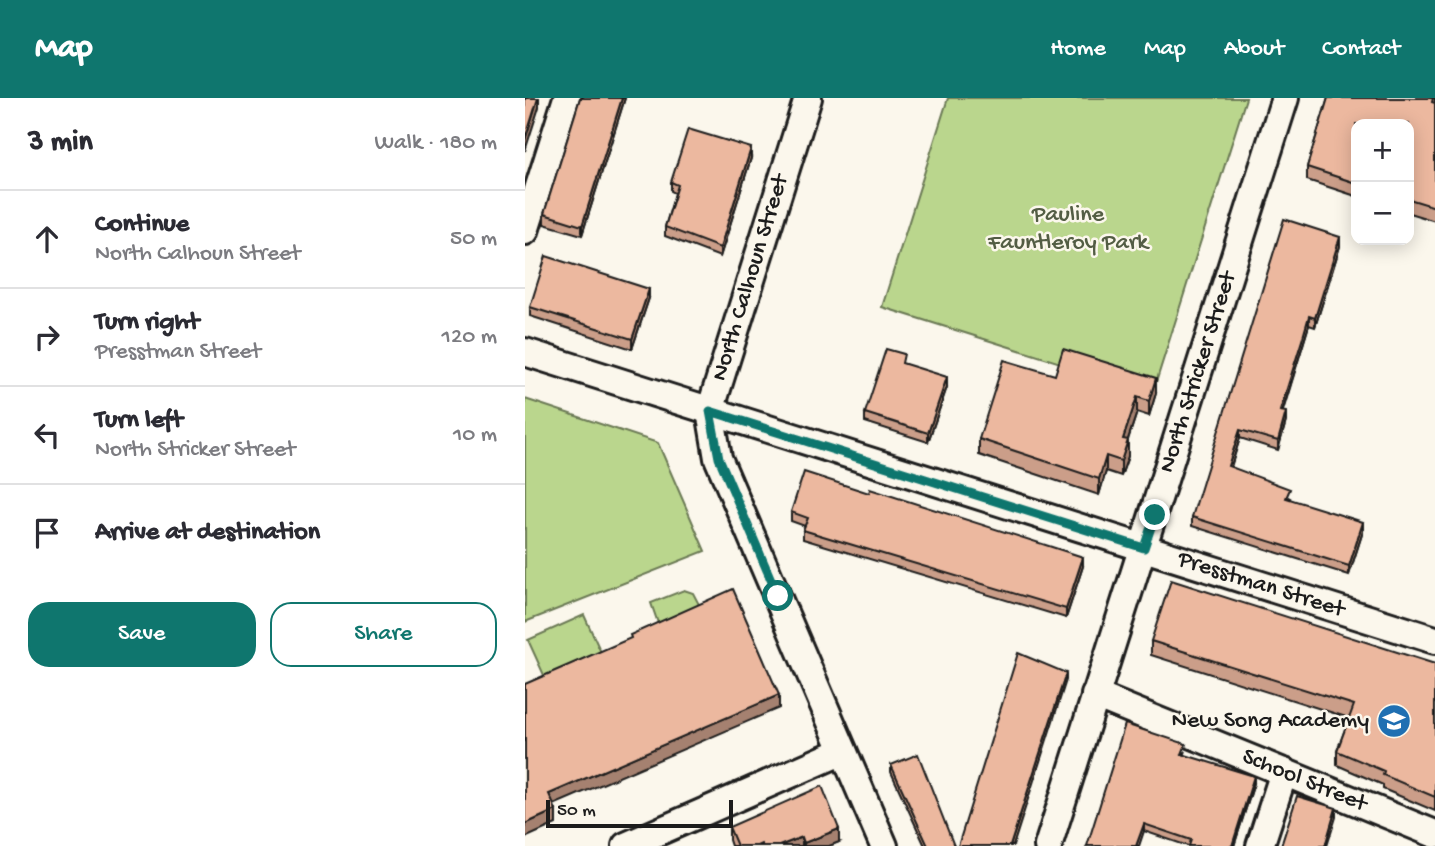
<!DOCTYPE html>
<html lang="en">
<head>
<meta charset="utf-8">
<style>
	:root { --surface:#fff; --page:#f2f2f3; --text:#2b2b33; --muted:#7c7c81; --line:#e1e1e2; --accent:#0f766e }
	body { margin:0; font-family:"Gochi Hand",sans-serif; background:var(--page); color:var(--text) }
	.controls { position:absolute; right:21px; top:21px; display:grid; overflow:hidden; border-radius:14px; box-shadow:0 4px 18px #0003 }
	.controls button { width:63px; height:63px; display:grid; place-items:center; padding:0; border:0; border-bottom:2px solid var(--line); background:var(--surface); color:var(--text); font:35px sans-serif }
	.scale { position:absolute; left:21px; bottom:18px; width:187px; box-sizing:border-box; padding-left:7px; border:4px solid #1c1c1c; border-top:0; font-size:19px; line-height:24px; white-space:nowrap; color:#1c1c1c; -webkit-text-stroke:5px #fbf7ec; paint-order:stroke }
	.stop { position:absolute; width:21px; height:21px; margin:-16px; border:5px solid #0f766e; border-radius:50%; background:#fff }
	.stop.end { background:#0f766e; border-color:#fff; box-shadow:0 2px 7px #0008 }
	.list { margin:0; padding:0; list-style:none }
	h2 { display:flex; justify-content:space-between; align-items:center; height:91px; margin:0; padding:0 28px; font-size:30px }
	h2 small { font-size:23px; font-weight:400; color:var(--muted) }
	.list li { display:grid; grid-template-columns:46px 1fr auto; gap:21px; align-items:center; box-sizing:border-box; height:98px; padding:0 28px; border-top:2px solid var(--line) }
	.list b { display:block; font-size:26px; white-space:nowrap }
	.list p { margin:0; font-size:23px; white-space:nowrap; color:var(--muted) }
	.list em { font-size:23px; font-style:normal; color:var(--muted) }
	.actions { display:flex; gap:14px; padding:21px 28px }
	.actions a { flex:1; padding:16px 0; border:2px solid var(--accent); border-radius:21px; text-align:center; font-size:24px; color:var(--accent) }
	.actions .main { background:var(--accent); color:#fff }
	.icon { flex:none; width:38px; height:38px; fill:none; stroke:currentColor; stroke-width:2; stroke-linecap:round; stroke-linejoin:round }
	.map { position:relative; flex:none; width:910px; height:748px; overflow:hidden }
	header { display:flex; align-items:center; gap:42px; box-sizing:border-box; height:98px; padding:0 35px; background:var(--accent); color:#fff }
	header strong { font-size:33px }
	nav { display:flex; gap:38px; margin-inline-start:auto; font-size:24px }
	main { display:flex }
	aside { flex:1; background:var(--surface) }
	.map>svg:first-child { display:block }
</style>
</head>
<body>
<header>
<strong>Map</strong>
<nav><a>Home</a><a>Map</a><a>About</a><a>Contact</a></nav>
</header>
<main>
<aside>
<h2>3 min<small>Walk · 180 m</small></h2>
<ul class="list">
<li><svg class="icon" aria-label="ahead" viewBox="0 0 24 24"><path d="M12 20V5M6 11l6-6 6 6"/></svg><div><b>Continue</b><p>North Calhoun Street</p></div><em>50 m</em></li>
<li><svg class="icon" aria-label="right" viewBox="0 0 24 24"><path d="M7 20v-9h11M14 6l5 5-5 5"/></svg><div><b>Turn right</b><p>Presstman Street</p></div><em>120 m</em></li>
<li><svg class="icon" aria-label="left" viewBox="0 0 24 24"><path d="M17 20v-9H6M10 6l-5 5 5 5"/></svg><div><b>Turn left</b><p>North Stricker Street</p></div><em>10 m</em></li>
<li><svg class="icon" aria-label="arrive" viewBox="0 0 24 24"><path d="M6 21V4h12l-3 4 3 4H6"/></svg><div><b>Arrive at destination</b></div></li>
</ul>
<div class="actions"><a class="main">Save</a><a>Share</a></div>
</aside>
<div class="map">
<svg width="910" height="748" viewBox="0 0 910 748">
	<rect width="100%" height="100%" fill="#fbf7ec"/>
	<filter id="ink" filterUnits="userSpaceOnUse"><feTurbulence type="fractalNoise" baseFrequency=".0143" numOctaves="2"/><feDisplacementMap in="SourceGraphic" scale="14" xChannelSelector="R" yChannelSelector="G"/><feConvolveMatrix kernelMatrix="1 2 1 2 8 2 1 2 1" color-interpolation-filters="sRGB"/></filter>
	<g filter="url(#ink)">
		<path fill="#bad68d" stroke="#6b7954" stroke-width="2" d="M423,0H721L628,294L357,209Z
			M0,301L133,345L180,453L0,524Z
			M159,492L168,495L179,516L134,528L126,505Z
			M59,517L79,561L23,586L3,542Z"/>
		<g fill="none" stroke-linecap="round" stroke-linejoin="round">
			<g stroke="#1c1c1c" stroke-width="32">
				<g id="minor">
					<path d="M283,0L185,313L193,360L359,748"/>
					<path d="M0,133L42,0"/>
					<path id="s1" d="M0,254L910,542"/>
					<path id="s2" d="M570,597L910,736"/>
					<path d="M101,748L318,653"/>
					<path id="s3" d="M523,748L760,0"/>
					<path d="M735,748L759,674"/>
				</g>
			</g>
			<use href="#minor" stroke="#fbf7ec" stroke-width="26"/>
		</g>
		<path fill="#cb9e89" stroke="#1c1c1c" stroke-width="2" d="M55,0H100L57,137L19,126V116Z
			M803,0H910V123L884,115V26H831V98L782,82V69Z
			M226,60L195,159L140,138V129L150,95L146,93V84Z
			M815,148L790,229L784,227L778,247L758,313L761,323L753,352L715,340L706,369L765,400L764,401L838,433L824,477L667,428V419Z
			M124,200L107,251L5,218V209Z
			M379,266L422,289L403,344L340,324V315Z
			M530,277L631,295L624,318L612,314L603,342V358L596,378L581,373L574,397L454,357V341Z
			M266,414L558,468L541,520L278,441V432L280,428L266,423Z
			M626,543L910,566V713L858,691V687L812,667V653L824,620L626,557Z
			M661,653L659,657L729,685L709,748H663L619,733L562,748Z
			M366,667L429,748H400L366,674Z
			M204,729L314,744L304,748H206L204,742Z"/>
		<path fill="#a5816f" stroke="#1c1c1c" stroke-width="2" d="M13,0H14V9L0,53V42Z
			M97,0H100L57,137V128Z
			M226,50V60L195,159V150Z
			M815,139V148L790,229V220Z
			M124,191V200L107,251V241Z
			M784,218V227L755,321V313Z
			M422,279V289L403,344V335Z
			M631,280V295L624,318V303Z
			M612,299V314L598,356V341Z
			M761,314V323L753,352V343Z
			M715,332V340L703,377V368Z
			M603,342V358L596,378V363Z
			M581,358V373L574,397V381Z
			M838,424V433L824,477V468Z
			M558,459V468L541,520V511Z
			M541,575V582L488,748H485Z
			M254,597V610L24,709V696Z
			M729,678V685L709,748H707Z
			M811,710V719L802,748H800Z
			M31,712V726L0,740V726Z
			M619,726V733L614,748H611Z
			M314,731V744L304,748H279V745Z
			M277,739V748H254Z"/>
		<path fill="#ecb89f" stroke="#1c1c1c" stroke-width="2" d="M0,0H13L0,42Z
			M55,0H97L57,128L19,116Z
			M803,0H908L907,4L910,5V109L884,101V26H831V85L782,69Z
			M163,31L226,50L195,150L140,129L153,87L146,84Z
			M759,121L815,139L790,220L784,218L778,239L755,313L761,314L753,343L715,332L703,368L765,391L761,400L838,424L824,468L667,419Z
			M21,158L124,191L107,241L5,209Z
			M361,251L379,256L377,265L422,279L403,335L340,315Z
			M538,251L631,280L624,303L612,299L598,341L603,342L596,363L581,358L574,381L454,341L479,262L530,277Z
			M279,374L344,395L345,391L558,459L541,511L278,432L283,420L266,414Z
			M646,482L910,566V699L858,677L859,673L812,653L829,607L626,543Z
			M208,491L254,597L24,696L31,712L0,726V586L106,540L105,537Z
			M493,555L541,575L485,748H433Z
			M600,626L661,646L657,656L729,678L707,748H664L666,742L619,726L611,748H562Z
			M393,656L429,748H403L366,667Z
			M297,688L314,731L279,745L277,739L254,748H237L236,746L232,748H212L204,729Z
			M772,698L811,710L800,748H756Z"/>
	</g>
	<g fill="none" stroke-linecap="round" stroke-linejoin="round" filter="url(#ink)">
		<path stroke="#0f766e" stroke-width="9" d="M253,498L194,360L185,313L619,450L630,417"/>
	</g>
	<defs>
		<g id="school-disc" transform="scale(1.75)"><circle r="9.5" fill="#1f6fb2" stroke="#fbf7ec"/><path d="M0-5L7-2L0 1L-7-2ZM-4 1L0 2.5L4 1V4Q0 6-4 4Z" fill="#fff"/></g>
	</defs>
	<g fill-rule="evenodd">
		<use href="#school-disc" x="869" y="623"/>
	</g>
	<g text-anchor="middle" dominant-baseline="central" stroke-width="5" stroke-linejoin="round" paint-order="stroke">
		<g font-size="24" fill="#535d44" stroke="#fbf7ec">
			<text x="543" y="117">Pauline<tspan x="543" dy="28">Fauntleroy Park</tspan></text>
		</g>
		<g font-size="24" fill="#1c1c1c" stroke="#fbf7ec">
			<text transform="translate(226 180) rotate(-73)">North Calhoun Street</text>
			<text stroke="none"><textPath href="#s3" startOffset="497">North Stricker Street</textPath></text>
			<text stroke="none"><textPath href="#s1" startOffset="772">Presstman Street</textPath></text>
			<text stroke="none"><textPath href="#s2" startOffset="226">School Street</textPath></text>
		</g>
		<g font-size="24" fill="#1c1c1c" stroke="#fbf7ec" text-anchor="end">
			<text x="844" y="623">New Song Academy</text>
		</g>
	</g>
</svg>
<div class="controls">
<button>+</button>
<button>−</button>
</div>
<div class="scale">50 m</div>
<div class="stop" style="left:253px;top:498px"></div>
<div class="stop end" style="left:630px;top:417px"></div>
</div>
</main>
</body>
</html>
